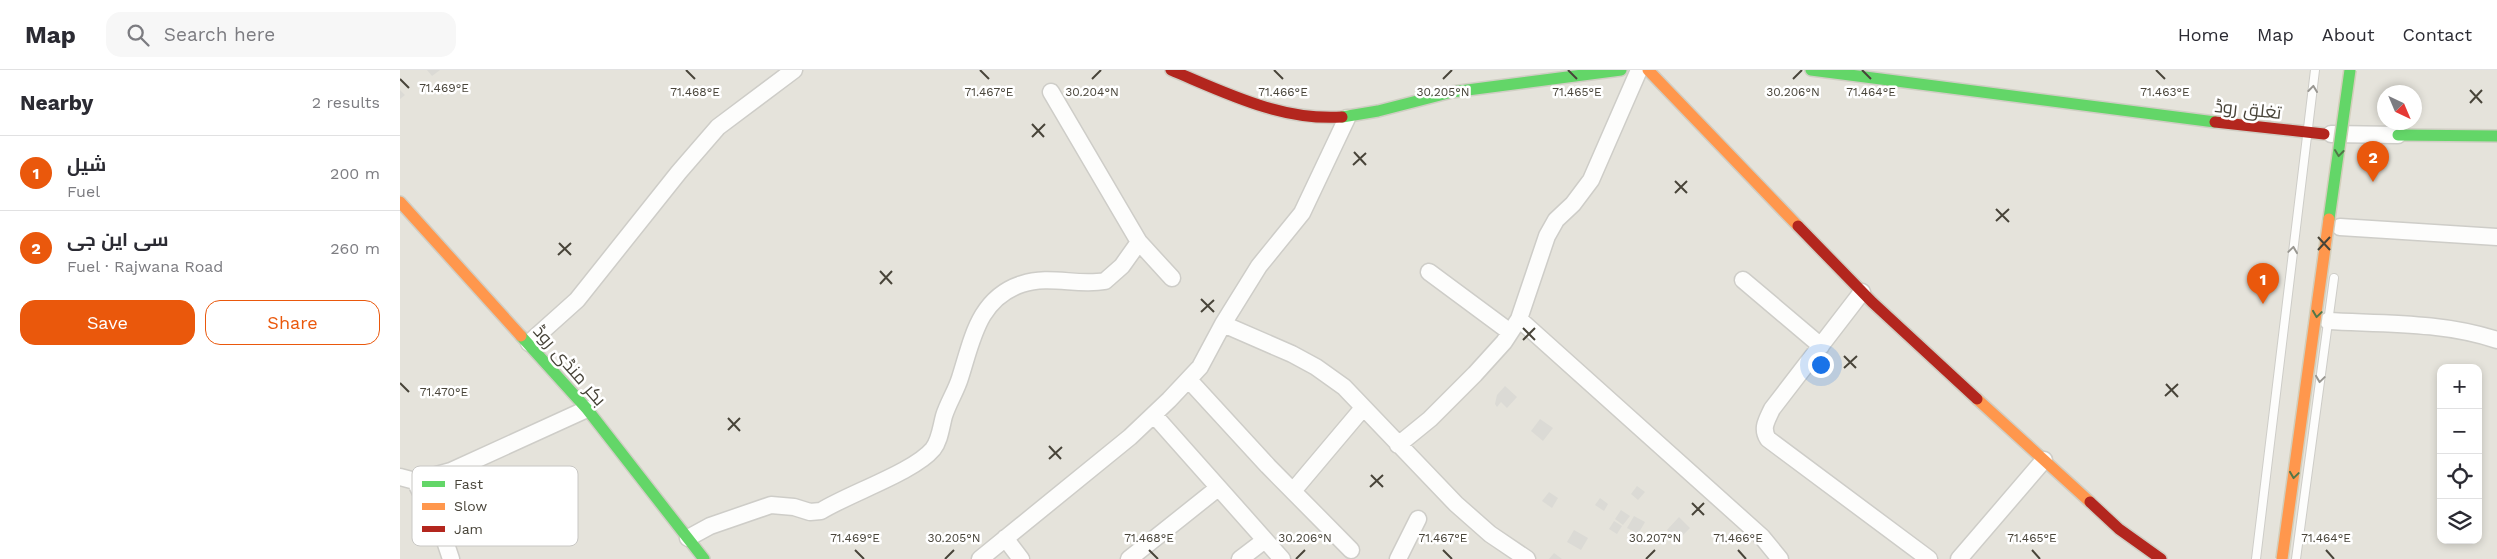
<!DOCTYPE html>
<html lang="en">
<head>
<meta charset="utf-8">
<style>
	:root { --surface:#fff; --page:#f7f7f7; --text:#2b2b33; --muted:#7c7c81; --line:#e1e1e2; --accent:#ea580c }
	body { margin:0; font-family:"Work Sans",Cairo,sans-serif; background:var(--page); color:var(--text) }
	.controls { position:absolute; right:15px; bottom:15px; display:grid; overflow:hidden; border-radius:10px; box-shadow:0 2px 8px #0003 }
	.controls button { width:45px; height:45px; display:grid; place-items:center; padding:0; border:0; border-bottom:1px solid var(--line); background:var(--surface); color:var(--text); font:25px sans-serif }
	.compass { position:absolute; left:1977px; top:15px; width:45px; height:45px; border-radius:50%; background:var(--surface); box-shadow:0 2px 8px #0003; rotate:136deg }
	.you { position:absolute; left:1420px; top:294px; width:18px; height:18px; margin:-12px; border:4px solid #fff; border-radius:50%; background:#1a73e8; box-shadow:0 0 0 8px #1a73e833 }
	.badge { display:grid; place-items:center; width:32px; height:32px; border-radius:50%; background:var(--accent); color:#fff; font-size:16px; font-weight:700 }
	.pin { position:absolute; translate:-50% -41px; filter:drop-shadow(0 1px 2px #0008) }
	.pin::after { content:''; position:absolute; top:26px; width:18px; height:15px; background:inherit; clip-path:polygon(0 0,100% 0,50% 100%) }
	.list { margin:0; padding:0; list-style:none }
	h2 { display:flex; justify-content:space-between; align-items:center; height:65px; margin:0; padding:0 20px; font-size:21px }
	h2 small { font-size:16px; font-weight:400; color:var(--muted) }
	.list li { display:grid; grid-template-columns:32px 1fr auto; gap:15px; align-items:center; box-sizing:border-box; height:75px; padding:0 20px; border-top:1px solid var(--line) }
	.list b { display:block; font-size:19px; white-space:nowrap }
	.list p { margin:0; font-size:16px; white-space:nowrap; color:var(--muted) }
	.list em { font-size:16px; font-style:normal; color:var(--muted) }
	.actions { display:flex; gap:10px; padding:15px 20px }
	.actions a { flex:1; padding:11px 0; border:1px solid var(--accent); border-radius:15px; text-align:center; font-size:18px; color:var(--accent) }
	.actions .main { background:var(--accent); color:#fff }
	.icon { flex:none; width:28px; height:28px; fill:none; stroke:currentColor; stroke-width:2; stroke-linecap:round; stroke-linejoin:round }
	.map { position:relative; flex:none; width:2097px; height:489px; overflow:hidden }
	header { display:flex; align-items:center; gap:30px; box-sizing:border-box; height:70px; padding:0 25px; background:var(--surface); border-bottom:1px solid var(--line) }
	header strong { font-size:24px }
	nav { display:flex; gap:28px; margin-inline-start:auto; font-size:18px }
	.search { width:350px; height:45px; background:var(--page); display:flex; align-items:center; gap:12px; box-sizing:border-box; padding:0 18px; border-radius:15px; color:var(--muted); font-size:19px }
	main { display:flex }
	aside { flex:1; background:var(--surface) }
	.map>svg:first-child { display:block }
</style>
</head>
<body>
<header>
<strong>Map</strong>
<div class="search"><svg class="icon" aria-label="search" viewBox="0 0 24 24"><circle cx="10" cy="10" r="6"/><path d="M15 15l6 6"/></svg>Search here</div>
<nav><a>Home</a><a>Map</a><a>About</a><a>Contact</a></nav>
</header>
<main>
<aside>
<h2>Nearby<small>2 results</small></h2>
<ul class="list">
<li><span class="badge">1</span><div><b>شیل</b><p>Fuel</p></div><em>200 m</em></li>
<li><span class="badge">2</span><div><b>سی این جی</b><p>Fuel · Rajwana Road</p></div><em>260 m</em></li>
</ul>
<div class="actions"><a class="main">Save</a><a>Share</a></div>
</aside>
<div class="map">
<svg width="2097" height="489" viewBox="0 0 2097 489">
	<rect width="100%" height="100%" fill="#f2f1ec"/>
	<path fill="#e5e3db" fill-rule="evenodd" d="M0,0H2097V489H0ZM1984,22H2014V52H1984ZM2041,298H2078V470H2041Z"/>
	<path fill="#dbdad5" d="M27,0H40L32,6Z
		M0,20L5,25L0,29Z
		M1105,316L1117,327L1107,338L1101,332L1097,337L1095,334L1097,325Z
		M1140,349L1153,358L1143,371L1131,361Z
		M1237,416L1245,422L1238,430L1231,424Z
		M1149,422L1158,428L1152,438L1142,431Z
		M1200,428L1208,434L1204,441L1195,435Z
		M1221,440L1230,446L1223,455L1215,449Z
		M1234,446L1245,452L1238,464L1227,458Z
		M1279,447L1290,458L1278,470L1267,460Z
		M1214,451L1222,456L1217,464L1209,459Z
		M1174,460L1188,468L1181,480L1167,472Z
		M1154,483L1162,489H1149Z"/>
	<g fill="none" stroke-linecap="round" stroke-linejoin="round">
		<g stroke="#cecdc8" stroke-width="10">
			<path id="lane" d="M1856,489L1915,0
				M1896,489L1934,208"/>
		</g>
		<g stroke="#cecdc8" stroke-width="19">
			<path id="street" d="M651,22L739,172L772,208
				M1931,64L1998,65
				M1940,157L2097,167
				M1029,202L1110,262
				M1343,210L1421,276
				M1462,222L1372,339C1367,350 1361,358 1368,369L1529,489
				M1119,249L1362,467L1380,489
				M1928,251C1985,254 2043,252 2097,270
				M823,254L892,284L916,297L944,317L1056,434L1090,464L1127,489
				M129,273L177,230L279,102L318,57L394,0
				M789,310L868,396L951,480
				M754,345L882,489
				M998,375L1030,349L1075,304L1104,272L1119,249L1147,166L1156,150L1173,134L1191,110L1239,0
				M0,407L15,411L51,401L187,339
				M15,411L45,471L51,489
				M893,421L963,338
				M288,468L310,456L371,435L394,437L410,442L421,441C450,423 514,402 533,379C540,370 541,357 544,346C548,333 556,321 560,308C572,271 578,228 622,214C649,205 678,216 705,211L722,196L739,172
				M605,468L621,489
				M580,489L730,367L769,330L800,297L823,254L859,196L902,143L947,48
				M729,489L818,418
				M840,489L865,470
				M998,489L1018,449
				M1559,489L1644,390"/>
		</g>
		<g stroke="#d0cec4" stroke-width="14">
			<path id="fast" d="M1411,0L1815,52
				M942,47L978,41L1052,22L1221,0
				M1998,65L2097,66
				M121,266L187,339L304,489"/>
		</g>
		<g stroke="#d0cec4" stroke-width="14">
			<path id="slow" d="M1248,0L1398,156
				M0,132L121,266
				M1577,329L1690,432"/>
		</g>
		<g stroke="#d0cec4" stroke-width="14">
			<path id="jam" d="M771,0C826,23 881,51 942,47
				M1815,52L1924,64
				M1398,156L1472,232L1577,329
				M1690,432L1719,459L1761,489"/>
		</g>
		<use href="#lane" stroke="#fdfdfc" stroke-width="8"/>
		<use href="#street" stroke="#fdfdfc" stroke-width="16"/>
		<use href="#fast" stroke="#63d668" stroke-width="11"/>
		<use href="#slow" stroke="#ff974d" stroke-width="11"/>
		<use href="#jam" stroke="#b3261e" stroke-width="11"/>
		<g stroke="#d3cebb" stroke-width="14" stroke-linecap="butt">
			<path id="fast-bridge" d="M1929,149L1950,0"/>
		</g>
		<g stroke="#d3cebb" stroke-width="14" stroke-linecap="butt">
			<path id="slow-bridge" d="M1882,489L1929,149"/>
		</g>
		<use href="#fast-bridge" stroke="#63d668" stroke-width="11"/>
		<use href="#slow-bridge" stroke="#ff974d" stroke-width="11"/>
	</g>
	<defs><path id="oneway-chevron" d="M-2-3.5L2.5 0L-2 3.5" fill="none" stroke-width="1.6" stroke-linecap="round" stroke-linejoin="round" transform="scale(1.25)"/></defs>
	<g stroke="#999791">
		<use href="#oneway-chevron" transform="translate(1913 19) rotate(-83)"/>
		<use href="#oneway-chevron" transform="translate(1893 180) rotate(-82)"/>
		<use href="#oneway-chevron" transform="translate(1920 309) rotate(98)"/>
	</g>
	<g stroke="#517749">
		<use href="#oneway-chevron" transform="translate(1939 83) rotate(97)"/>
		<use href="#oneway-chevron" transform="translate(1917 244) rotate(98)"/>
		<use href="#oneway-chevron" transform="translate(1894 405) rotate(98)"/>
	</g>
	<path fill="none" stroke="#484439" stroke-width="2" d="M286,0L295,9M580,0L589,9M874,0L883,9M1168,0L1177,9M1462,0L1471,9M1756,0L1765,9M0,9L9,18M692,9L701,0M1043,9L1052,0M1393,9L1402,0M2070,20L2082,33M2070,33L2082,20M632,54L644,67M632,67L645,54M954,82L966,95M953,95L966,83M1275,111L1287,123M1275,123L1287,111M1596,139L1609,152M1596,151L1609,139M1918,167L1930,180M159,173L171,185M1918,180L1930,167M158,185L171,173M480,201L492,214M480,214L492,201M801,229L814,242M801,242L814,230M1123,258L1135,270M1123,270L1135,258M1444,286L1456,298M1444,298L1457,286M0,313L9,322M1766,314L1778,327M1765,326L1778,314M328,348L340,361M328,360L340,348M649,376L661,389M649,389L662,377M971,405L983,417M970,417L983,405M1292,433L1304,445M1292,445L1304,433M455,480L464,489M749,480L758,489M1043,480L1052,489M1338,480L1346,489M1632,480L1640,489M1926,480L1934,489M545,489L554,480M896,489L905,480M1246,489L1255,480"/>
	<g text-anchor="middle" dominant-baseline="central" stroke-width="5" stroke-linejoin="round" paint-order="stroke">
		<g font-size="18" fill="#484439" stroke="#fff">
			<text transform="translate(1848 39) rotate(6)">تغلق روڈ</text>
			<text transform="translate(170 295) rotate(49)">بکر منڈی روڈ</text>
		</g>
	</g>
	<rect x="12" y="396" width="166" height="80" rx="8" fill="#fff" stroke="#c8c7c4" stroke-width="1"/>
	<rect x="22" y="411" width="23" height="6" fill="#63d668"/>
	<rect x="22" y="433" width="23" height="7" fill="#ff974d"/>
	<rect x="22" y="456" width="23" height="6" fill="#b3261e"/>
	<g font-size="14" fill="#484439">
		<text x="54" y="419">Fast</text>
		<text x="54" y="441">Slow</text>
		<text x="54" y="464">Jam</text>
	</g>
	<g font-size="12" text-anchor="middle" fill="#484439" stroke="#fff" stroke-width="5" stroke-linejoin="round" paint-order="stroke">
		<text x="44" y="22">71.469°E</text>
		<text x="692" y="26">30.204°N</text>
		<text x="1043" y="26">30.205°N</text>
		<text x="1393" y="26">30.206°N</text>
		<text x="295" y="26">71.468°E</text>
		<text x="589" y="26">71.467°E</text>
		<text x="883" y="26">71.466°E</text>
		<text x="1177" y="26">71.465°E</text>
		<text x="1471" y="26">71.464°E</text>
		<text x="1765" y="26">71.463°E</text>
		<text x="44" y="326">71.470°E</text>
		<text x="455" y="472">71.469°E</text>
		<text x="749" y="472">71.468°E</text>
		<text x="1043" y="472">71.467°E</text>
		<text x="1338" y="472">71.466°E</text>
		<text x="1632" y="472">71.465°E</text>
		<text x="1926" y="472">71.464°E</text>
		<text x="554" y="472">30.205°N</text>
		<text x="905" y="472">30.206°N</text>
		<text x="1255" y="472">30.207°N</text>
	</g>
</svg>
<div class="controls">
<button>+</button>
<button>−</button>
<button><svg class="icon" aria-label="locate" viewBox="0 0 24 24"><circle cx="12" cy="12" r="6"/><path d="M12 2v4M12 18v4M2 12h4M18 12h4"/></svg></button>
<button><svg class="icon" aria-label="layers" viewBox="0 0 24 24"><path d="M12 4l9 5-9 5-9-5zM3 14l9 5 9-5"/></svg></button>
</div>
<svg class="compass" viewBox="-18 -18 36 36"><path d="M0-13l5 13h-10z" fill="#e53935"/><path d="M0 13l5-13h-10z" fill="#7c7c81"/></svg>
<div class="you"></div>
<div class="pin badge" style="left:1863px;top:234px">1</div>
<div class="pin badge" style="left:1973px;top:112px">2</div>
</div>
</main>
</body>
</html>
